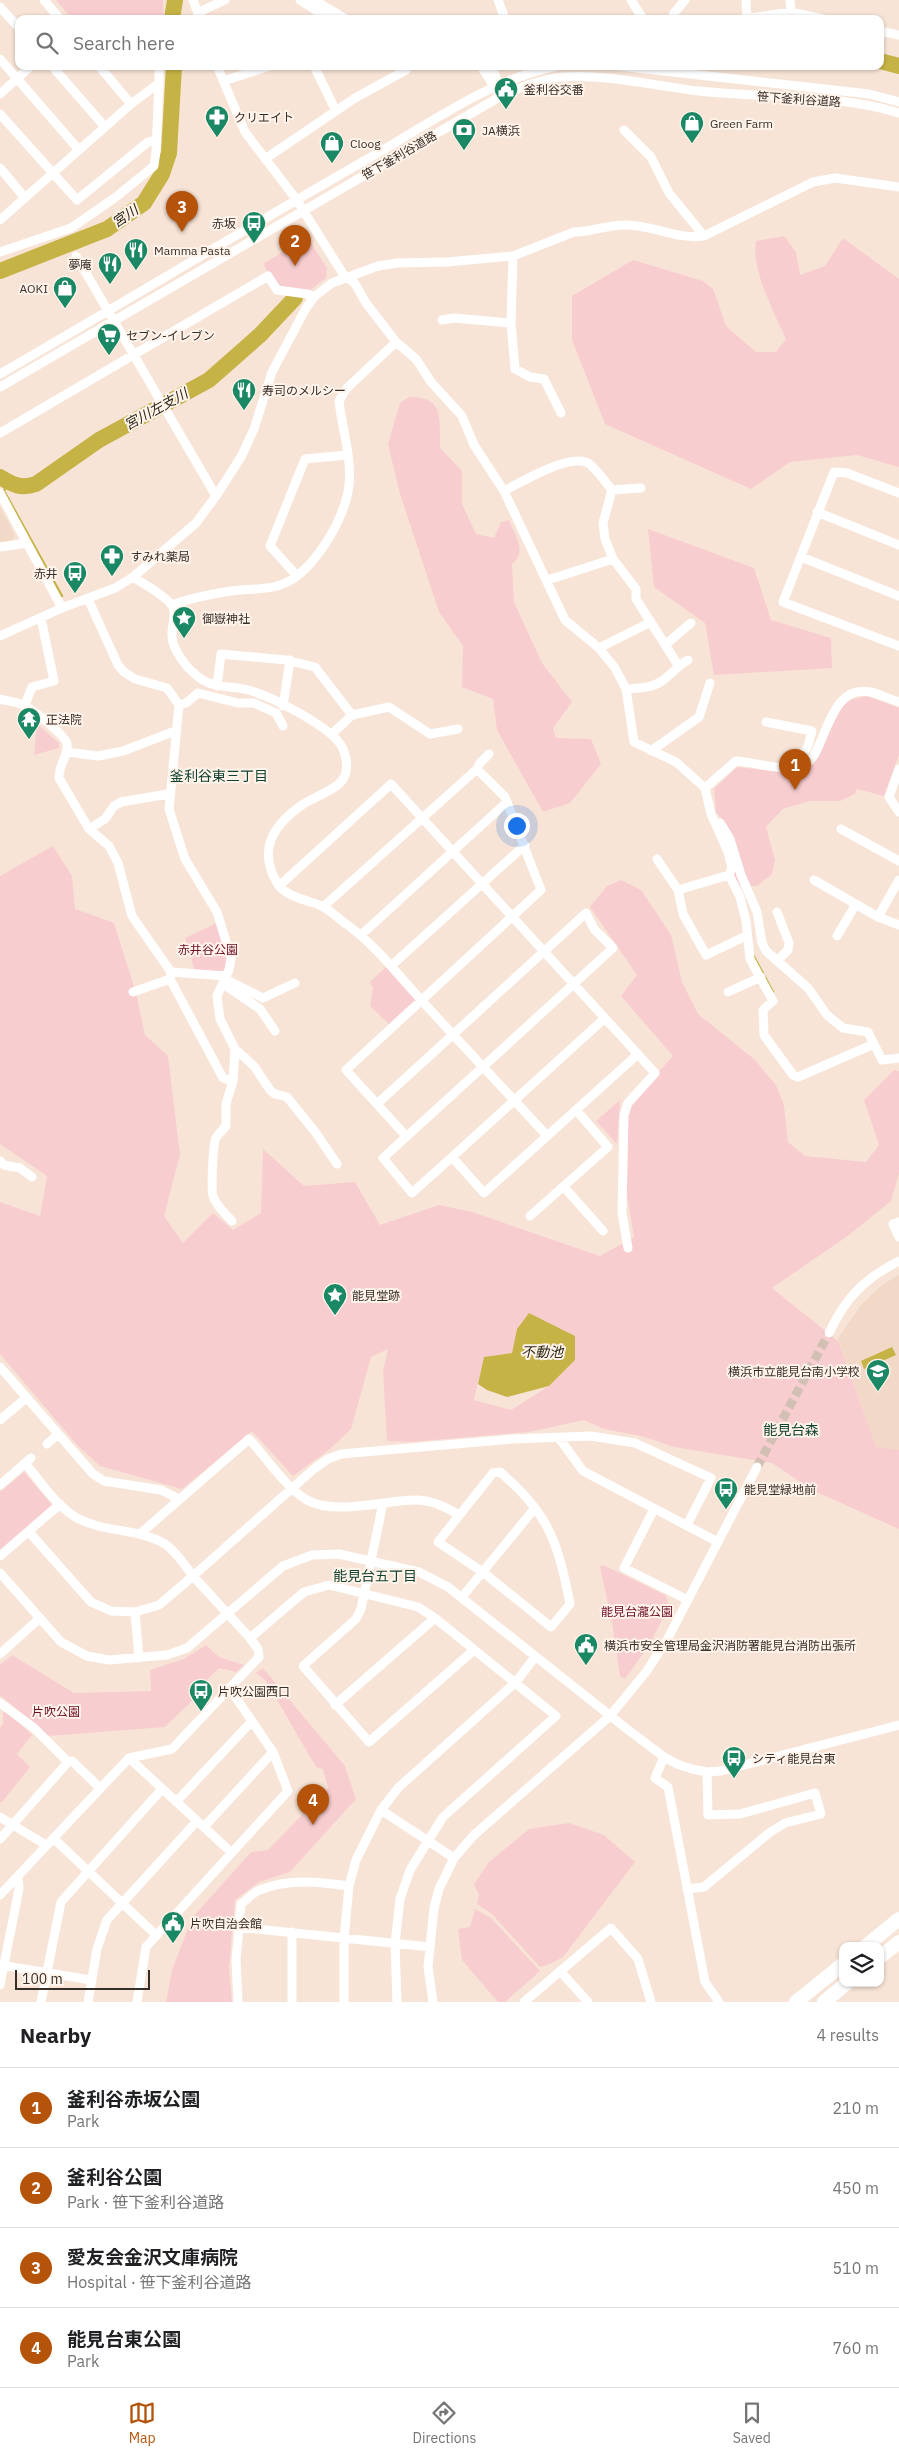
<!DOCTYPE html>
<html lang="en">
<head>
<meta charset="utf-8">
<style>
	:root { --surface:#fff; --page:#f6f6f6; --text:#202124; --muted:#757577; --line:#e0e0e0; --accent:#b45309 }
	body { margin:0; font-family:"IBM Plex Sans","Noto Sans JP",sans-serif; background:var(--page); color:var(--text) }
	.controls { position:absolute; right:15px; bottom:15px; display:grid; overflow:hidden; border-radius:10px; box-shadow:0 1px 4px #0004 }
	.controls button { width:45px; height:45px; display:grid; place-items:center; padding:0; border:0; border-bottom:1px solid var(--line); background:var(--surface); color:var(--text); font:25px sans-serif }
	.scale { position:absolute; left:15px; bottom:12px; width:135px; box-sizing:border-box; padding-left:5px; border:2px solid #362e29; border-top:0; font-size:14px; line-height:18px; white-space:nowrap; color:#362e29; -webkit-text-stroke:4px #fff3ea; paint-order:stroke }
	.you { position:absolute; left:516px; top:825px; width:18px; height:18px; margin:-12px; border:4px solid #fff; border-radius:50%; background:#1a73e8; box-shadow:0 0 0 8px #1a73e833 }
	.badge { display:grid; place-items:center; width:32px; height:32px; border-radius:50%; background:var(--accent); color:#fff; font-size:16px; font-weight:700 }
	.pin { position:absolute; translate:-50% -41px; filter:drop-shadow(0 1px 2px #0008) }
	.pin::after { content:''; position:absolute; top:26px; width:18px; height:15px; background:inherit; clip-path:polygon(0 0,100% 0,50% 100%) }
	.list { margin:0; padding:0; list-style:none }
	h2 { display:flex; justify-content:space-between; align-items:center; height:65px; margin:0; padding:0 20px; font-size:21px }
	h2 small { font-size:16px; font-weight:400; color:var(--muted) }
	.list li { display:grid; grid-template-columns:32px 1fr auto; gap:15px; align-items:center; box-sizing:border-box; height:80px; padding:0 20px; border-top:1px solid var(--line) }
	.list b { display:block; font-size:19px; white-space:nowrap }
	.list p { margin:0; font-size:16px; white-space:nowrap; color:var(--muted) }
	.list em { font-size:16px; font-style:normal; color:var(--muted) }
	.icon { flex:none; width:28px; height:28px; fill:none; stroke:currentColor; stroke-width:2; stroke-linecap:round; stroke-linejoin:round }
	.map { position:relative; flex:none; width:899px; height:2002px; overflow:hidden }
	.search { position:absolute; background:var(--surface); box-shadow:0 1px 4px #0004; left:15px; right:15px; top:15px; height:55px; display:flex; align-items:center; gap:12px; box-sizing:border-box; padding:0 18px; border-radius:10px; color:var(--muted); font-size:19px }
	.sheet { height:385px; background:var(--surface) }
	nav { display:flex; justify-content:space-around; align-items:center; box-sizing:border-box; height:70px; border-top:1px solid var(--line); background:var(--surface); font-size:14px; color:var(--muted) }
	nav a { display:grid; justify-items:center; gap:2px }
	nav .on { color:var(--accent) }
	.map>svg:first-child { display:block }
</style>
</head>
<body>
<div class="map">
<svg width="899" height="2002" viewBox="0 0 899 2002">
	<rect width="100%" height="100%" fill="#f8e4d6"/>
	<path fill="#f2d8c6" d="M0,507L15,536L13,540L0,542Z
		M899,1275V1450L897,1451L876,1447L838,1338L862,1304L882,1285Z"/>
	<path fill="#f8cdd0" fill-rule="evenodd" d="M56,0H163L164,19H72Z
		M784,236L796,252L800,275L825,266L843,238L899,279V467L857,455L790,462L751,489L605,424L572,340V296L633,260L703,281L713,289L726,326L756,352H776L786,339C774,312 751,270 756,241Z
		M307,237L327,268L326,278L309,291L277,286L263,264Z
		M409,397C446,396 439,421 440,448L462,471V504L476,534L494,538L501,522L509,520C515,535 528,552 512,564L514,602L542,663L572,702L553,728L556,738L591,739L601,764L570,803L543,812L497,730L493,699L462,687L463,646L439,612L400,494L388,444L400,403Z
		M648,529L754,568L771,620L831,638L832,668L714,675L705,623L654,587Z
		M867,696L899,708V755L884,796L857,789L855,794L840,801H809L783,809L766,827L775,860L772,874L757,886H750L747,881L738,887L733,873L738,854L727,825L716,812L714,789L737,767C762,769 791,777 814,763L842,707L850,700Z
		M37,724L59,743V748L34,755Z
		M53,846L72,876L75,909L114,923L136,993L145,1035L168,1056L180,1155L164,1216L183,1243L213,1213L233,1230L261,1213L263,1149L304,1186L355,1182L380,1225L439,1205L472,1212L600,1256L634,1237L619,1148L628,1105L673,1056L621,996L637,975L590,907L607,886L621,880L641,890L671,935L682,982L698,1014L754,1059L776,1085L784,1105L788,1142L805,1156L866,1162L879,1145L864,1100L894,1070L899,1071V1173L891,1201L849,1235L772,1288L839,1342L876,1447L899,1450V1529L812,1490L772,1463L674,1447L641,1436L604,1429L584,1420L529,1432L411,1442L387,1441L383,1371L388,1349L371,1357L351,1429L330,1449L293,1476L252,1431L182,1489L100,1466L78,1446L0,1354V1202L40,1216L47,1176L0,1144V876ZM517,1329L549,1386L511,1410L474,1400L484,1357L512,1353Z
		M219,922L229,956L224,973L195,971L185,938Z
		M386,967L416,1000L389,1024L370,1006L373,988L370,982Z
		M620,1100L617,1144L596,1121Z
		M24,1472L52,1505L0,1550V1492Z
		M603,1565L665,1595L669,1605L650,1644L625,1679L620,1676L612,1622L600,1567Z
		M206,1645L219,1657L244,1665L236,1672L219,1668L202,1685L194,1699L165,1727L48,1736L0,1695V1665L12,1655L74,1693L151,1691L150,1670L184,1659Z
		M263,1668L345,1766L356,1799L290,1872L259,1882L235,1900L229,1968L232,2002H166L172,1970L192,1918L251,1852L268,1850L328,1788L323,1769L316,1767L266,1681L256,1673Z
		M3,1708L32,1735L17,1754L30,1767L2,1802H0V1727L3,1724Z
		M569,1823L604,1835L635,1862L563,1957L550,1964L540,1967L492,1914L477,1904L479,1895L474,1884L489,1862L529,1829Z
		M475,1909L491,1918L540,1971L505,2002H498L462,1960L458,1929L470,1927Z"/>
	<path fill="#c5b346" d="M529,1313L575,1336V1360L549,1386L507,1397L487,1390L478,1384L484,1357L512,1353L517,1329Z
		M892,1347L896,1355L864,1369L861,1361Z"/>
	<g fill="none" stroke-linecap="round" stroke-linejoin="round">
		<path stroke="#c5b346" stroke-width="2.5" d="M8,482L4,491L62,596
			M753,955L773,992"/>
		<path stroke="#c5b346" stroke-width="16" d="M172,19L175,0
			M880,61L899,66
			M0,271L107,229L144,203L162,174L169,153L174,66
			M0,477C13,485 21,489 36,484L99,440L209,380L260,335L295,298"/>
		<path stroke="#d1c0b3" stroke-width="9" stroke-dasharray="9 4.5" stroke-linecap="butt" d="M757,1467L829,1333"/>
		<path stroke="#fff" stroke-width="9" d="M44,0L60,19
			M193,0L200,19
			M300,0L329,19
			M314,0L346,19
			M498,0L505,19
			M631,0L643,19
			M746,0L747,18
			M790,0L791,12
			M0,7L19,28
			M199,12L225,0
			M673,19L674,13L685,0
			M743,19L791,12L823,19
			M880,31L899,35
			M0,59L79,150
			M52,66L105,127
			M99,66L131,104
			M217,66L245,132L296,199L345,277L354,282L366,303L396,342L416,359L431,382L462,416L474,445L504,491L565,620L599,648L615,668L626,689L634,742L676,762L705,788L711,814L728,852L732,867L729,875L740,897L746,921L750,959L773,1001L763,1010L764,1035L793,1075L798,1077L874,1044
			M314,66L336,111
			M481,66L497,91
			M491,66L501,89
			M619,66L869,94L899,102
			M223,81L270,66
			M0,94L31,66
			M0,114L77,200L148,142L156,140
			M624,130L651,157L669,193L704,236
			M265,159L355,98L406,70L407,66
			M0,168L25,198
			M0,220L131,104L159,83V66
			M0,252L71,228L116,197L154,166L156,151L159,83
			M76,256L216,496
			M513,256L511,323L515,369L530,377L544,379L561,413
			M442,320L454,318L511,323
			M0,374C124,302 247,228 371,157C429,124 491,79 557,66
			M0,387L501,96C521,87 541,79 563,77C608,74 654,86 699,91C764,98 837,94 899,113
			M0,433L268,276L277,290L307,294L314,297
			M504,491C521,482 570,453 588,463C597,469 605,482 612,490L641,488
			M0,493L62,608
			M899,493L847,473L834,472L783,602L899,646
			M817,512L899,545
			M0,547L27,543
			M801,557L899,596
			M613,559L636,589V599L678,665
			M297,576L270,546L305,459L347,455
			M133,577C143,583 168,597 173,607C177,615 171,627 172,636C172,649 186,667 196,675C211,689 229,685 248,690C270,696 335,728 343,749C358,788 324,790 302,805C272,826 258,850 277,883C285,897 308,900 322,906C331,911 340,920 349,926C377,947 399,976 423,1002C464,1047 506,1091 547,1136
			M548,580L613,559L605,539L603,523L612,490
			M88,599L118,665L124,672L135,679L167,688L179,705L169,809L185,859L217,912L231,958L229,970L217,996L220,1019L235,1049L254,1066L270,1090L275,1094L287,1097L316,1133L337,1164
			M172,605C191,598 211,594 231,591C246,589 263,590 277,586C311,578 346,518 349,485C352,458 342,428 339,401L346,389L396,342
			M0,636L62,608L115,588L133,577L196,523L216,496L241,457L254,429L272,372L306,308L314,297L332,283L378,266L397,263L447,262L513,256L574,232C591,232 607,225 624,225C652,224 676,240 704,236L813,182L835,178L899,187
			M665,645L691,623
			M599,648L651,622
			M217,686L221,654L286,660L315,667L352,715
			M626,689C638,688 652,688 662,681C672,674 677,666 688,660
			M0,699C8,701 16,702 23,705C31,708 66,736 67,744C69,755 58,766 59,778L89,829L109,846L118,863L132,916L171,972L170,979L223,1078L233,1081L226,1104V1126C223,1130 218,1134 216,1138C213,1142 211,1190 213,1196C216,1205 225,1214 232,1221
			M25,705L32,687L54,681L41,618
			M179,705L186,703L198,693L238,703H254L276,713L283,726
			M283,706L290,660
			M766,722L812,731C807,748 809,755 789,757L781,766
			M332,734L352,715L389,707L430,734L458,729
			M651,751L699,717L710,683
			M67,752L98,756L123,751L175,731
			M477,769L480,763L489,754
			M899,769L889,797L899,812
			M705,788L736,761C757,762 785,774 805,763C813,760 816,752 819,745C829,724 838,685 870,692C880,694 889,699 899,702
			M720,823L730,839L741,875L757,912L762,943L766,951L808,988L827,1015L843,1028L868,1032L882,1060L899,1058
			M89,829L105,819L114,806L121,802L168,794
			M841,829L899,861
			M657,859L678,890L683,914L706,955L746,936
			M814,880L878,917
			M899,880L878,917L899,925
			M279,886L391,784L655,1073L628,1103L624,1115L622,1213L628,1248
			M678,890L729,875
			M323,907L477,769L505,797L541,890L346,1070L406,1136
			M777,912L789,943L788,950L777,961
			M361,935L507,802
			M837,936L856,904
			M391,966L525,845
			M171,972L226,976
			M225,979L263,998L295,983
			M229,988L260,1009L275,1031
			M133,992L170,979
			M728,992L761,977
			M233,1081L235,1049
			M377,1104L586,913L594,929L613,948L383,1158L412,1193L452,1157L484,1193L638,1054
			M452,1157L605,1018
			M0,1161L4,1165L20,1168L32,1177
			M564,1187L603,1231
			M530,1216L608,1147L576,1110
			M899,1222L893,1224L899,1237
			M829,1333C846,1297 864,1279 899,1261
			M0,1367L93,1474L104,1481L161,1490L179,1499
			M0,1420L26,1398
			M559,1438L583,1471L718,1542
			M47,1444L58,1434
			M25,1463C40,1481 56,1506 77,1518C105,1533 138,1528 165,1544C176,1551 185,1566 193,1576L315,1468L328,1459L341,1454L513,1439L591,1436L635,1443L711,1478L687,1525
			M500,1472C549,1513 558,1543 570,1604L551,1627L484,1573L438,1542L493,1473Z
			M0,1485L31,1458
			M383,1503L361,1609L356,1619L303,1666L369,1742L474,1650
			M654,1509L624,1568L688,1600
			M141,1533L249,1439C265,1456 286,1488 307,1500C335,1516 385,1500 416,1500C432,1500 446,1507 459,1515
			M0,1556L60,1504
			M0,1573L61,1642L87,1656L109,1660L167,1655L187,1648L283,1566L312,1555L339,1554L419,1572L448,1587L627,1729L664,1757L677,1764L692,1769L707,1772L721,1771L899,1725
			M462,1597L535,1508
			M135,1612L139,1658
			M250,1638L304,1592L329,1585L418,1607L435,1618L556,1716L443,1817L410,1870L400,1899L395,1944L397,2002
			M0,1654L40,1618
			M0,1703L34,1728L68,1762
			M335,1705L435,1618
			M664,1757L655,1778L668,1787L705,1982L719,2002
			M129,1758L232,1853
			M176,1802L252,1721
			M381,1810L454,1858
			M0,1817L46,1845
			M204,1827L273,1752
			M53,1838L156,1935
			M0,1839L68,1762L72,1761L99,1787
			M687,1889L704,1887L769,1833L785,1823L821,1814L815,1793L740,1814L708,1815L707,1772
			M0,1895L129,1758L172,1749L259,1657L258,1649L250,1638L193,1576L159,1605L135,1612L111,1611L91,1602L29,1532
			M238,1927L430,1947
			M292,1932V2002
			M0,1965L91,1980
			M560,1971L588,2002
			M0,1985L19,1889L18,1877
			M41,2002L61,1902L162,1789
			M88,2002L97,1949L107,1920L197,1821
			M137,2002L146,1947L288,1791L273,1752L230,1689
			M238,2002L236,1960L241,1904C247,1900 253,1892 260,1890C289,1878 319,1882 349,1886
			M344,2002V1939L349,1886L356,1860L381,1810L398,1788L516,1682L535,1657
			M433,2002L428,1967L434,1908L439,1889L454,1858L474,1835L610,1716L646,1672L667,1640L757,1467
			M524,2002L611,1928L638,1959L651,2002"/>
		<path stroke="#fff" stroke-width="14" d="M866,1946L899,1919
			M880,1957L899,1942
			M796,2002L843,1964
			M824,2002L847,1983"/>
	</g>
	<defs>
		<g id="civic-pin" transform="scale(1.25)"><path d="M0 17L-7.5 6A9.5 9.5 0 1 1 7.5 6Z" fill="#1b8865" stroke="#fff3ea"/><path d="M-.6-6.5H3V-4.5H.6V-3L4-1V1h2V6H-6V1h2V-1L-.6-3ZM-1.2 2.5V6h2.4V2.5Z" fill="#fff"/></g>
		<g id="pharmacy-pin" transform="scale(1.25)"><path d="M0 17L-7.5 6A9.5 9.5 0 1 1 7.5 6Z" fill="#1b8865" stroke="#fff3ea"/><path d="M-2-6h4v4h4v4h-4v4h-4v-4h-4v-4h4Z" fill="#fff"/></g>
		<g id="shop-pin" transform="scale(1.25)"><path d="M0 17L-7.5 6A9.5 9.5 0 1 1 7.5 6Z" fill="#1b8865" stroke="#fff3ea"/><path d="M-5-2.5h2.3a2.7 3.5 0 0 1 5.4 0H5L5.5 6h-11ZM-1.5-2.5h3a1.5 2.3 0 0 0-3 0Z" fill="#fff"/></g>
		<g id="bank-pin" transform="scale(1.25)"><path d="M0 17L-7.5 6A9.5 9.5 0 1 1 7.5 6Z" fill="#1b8865" stroke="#fff3ea"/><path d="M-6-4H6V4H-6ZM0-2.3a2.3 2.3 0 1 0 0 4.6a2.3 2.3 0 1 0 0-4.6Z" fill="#fff"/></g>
		<g id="bus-pin" transform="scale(1.25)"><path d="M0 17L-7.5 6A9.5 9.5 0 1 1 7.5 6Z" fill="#1b8865" stroke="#fff3ea"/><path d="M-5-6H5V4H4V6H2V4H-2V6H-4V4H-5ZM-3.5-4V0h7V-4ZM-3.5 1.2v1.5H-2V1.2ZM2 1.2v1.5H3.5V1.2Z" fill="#fff"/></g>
		<g id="restaurant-pin" transform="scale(1.25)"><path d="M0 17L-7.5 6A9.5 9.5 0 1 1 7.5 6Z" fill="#1b8865" stroke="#fff3ea"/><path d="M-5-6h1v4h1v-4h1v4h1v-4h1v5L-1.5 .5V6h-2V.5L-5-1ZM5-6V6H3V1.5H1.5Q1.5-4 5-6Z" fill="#fff"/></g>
		<g id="supermarket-pin" transform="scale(1.25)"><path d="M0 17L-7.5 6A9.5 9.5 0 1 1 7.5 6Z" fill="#1b8865" stroke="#fff3ea"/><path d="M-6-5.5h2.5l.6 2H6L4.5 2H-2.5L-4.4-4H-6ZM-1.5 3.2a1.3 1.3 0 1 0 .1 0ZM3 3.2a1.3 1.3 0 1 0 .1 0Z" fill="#fff"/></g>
		<g id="sight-pin" transform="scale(1.25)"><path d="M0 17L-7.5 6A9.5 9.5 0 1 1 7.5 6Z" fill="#1b8865" stroke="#fff3ea"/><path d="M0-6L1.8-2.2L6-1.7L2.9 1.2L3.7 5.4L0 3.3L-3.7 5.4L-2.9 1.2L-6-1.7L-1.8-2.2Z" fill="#fff"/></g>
		<g id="temple-pin" transform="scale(1.25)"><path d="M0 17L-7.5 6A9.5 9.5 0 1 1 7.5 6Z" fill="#1b8865" stroke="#fff3ea"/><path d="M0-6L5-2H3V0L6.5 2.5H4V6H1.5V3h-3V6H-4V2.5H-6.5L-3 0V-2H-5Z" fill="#fff"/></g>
		<g id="school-pin" transform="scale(1.25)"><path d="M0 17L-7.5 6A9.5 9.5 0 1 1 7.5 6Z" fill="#1b8865" stroke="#fff3ea"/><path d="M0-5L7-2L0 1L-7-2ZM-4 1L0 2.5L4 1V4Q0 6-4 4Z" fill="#fff"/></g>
	</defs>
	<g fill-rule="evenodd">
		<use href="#civic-pin" x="506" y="89"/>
		<use href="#pharmacy-pin" x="217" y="117"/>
		<use href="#shop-pin" x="692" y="123"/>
		<use href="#bank-pin" x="464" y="130"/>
		<use href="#shop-pin" x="332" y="143"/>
		<use href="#bus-pin" x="254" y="223"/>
		<use href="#restaurant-pin" x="136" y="250"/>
		<use href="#restaurant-pin" x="110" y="264"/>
		<use href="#shop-pin" x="65" y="288"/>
		<use href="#supermarket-pin" x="109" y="335"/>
		<use href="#restaurant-pin" x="244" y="390"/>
		<use href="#pharmacy-pin" x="112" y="556"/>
		<use href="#bus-pin" x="75" y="573"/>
		<use href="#sight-pin" x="184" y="618"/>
		<use href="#temple-pin" x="29" y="719"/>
		<use href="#sight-pin" x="335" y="1295"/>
		<use href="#school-pin" x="878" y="1371"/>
		<use href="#bus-pin" x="726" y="1489"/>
		<use href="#civic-pin" x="586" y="1645"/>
		<use href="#bus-pin" x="201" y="1691"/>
		<use href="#bus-pin" x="734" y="1758"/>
		<use href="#civic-pin" x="173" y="1923"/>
	</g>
	<g text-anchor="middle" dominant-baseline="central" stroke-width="4" stroke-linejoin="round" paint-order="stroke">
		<g font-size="12" fill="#362e29" stroke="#fff3ea" text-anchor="start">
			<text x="524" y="89">釜利谷交番</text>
			<text x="234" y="117">クリエイト</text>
			<text x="710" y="123">Green Farm</text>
			<text x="482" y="130">JA横浜</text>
			<text x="350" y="143">Cloog</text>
			<text x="236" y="223" text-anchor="end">赤坂</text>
			<text x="154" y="250">Mamma Pasta</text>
			<text x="92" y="264" text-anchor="end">夢庵</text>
			<text x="48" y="288" text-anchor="end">AOKI</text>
			<text x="126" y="335">セブン-イレブン</text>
			<text x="262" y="390">寿司のメルシー</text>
			<text x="130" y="556">すみれ薬局</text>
			<text x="58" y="573" text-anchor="end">赤井</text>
			<text x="202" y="618">御嶽神社</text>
			<text x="46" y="719">正法院</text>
			<text x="352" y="1295">能見堂跡</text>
			<text x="860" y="1371" text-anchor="end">横浜市立能見台南小学校</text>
			<text x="744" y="1489">能見堂緑地前</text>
			<text x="604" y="1645">横浜市安全管理局金沢消防署能見台消防出張所</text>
			<text x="218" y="1691">片吹公園西口</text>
			<text x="752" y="1758">シティ能見台東</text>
			<text x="190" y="1923">片吹自治会館</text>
		</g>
		<g font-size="12" fill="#362e29" stroke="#fff3ea">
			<text transform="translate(799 99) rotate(4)">笹下釜利谷道路</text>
			<text transform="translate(399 155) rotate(-30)">笹下釜利谷道路</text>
		</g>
		<g font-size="12" fill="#6c0c27" stroke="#fff3ea">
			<text x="208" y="949">赤井谷公園</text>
			<text x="637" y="1611">能見台瀧公園</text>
			<text x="56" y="1711">片吹公園</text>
		</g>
		<g font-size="14" font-style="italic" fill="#2c2917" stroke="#fff3ea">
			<text transform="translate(125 216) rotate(-34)">宮川</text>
			<text transform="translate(156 409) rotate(-29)">宮川左支川</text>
			<text x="542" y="1352">不動池</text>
		</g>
		<g font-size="14" fill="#124231" stroke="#fff3ea">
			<text x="219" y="776">釜利谷東三丁目</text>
			<text x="791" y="1430">能見台森</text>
			<text x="375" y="1576">能見台五丁目</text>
		</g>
	</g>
</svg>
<div class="controls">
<button><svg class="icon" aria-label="layers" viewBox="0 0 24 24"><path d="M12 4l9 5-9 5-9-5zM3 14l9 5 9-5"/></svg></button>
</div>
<div class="scale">100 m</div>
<div class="you"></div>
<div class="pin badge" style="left:795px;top:790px">1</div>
<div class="pin badge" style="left:295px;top:266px">2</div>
<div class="pin badge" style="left:182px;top:232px">3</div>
<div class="pin badge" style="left:313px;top:1825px">4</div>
<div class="search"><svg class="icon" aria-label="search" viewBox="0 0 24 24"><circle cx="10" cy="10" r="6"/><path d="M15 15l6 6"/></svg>Search here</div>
</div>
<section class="sheet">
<h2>Nearby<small>4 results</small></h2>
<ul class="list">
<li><span class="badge">1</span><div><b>釜利谷赤坂公園</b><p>Park</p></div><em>210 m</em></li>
<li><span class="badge">2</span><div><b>釜利谷公園</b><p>Park · 笹下釜利谷道路</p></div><em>450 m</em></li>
<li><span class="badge">3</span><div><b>愛友会金沢文庫病院</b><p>Hospital · 笹下釜利谷道路</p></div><em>510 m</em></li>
<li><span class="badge">4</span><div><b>能見台東公園</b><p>Park</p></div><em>760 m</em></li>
</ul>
</section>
<nav>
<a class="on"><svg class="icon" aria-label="map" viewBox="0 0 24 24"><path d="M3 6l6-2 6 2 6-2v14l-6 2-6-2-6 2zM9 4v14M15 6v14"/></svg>Map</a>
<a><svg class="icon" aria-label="directions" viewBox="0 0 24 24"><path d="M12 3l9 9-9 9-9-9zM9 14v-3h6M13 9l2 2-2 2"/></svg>Directions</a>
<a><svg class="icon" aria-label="saved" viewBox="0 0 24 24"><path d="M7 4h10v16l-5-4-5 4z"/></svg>Saved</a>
</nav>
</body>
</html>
